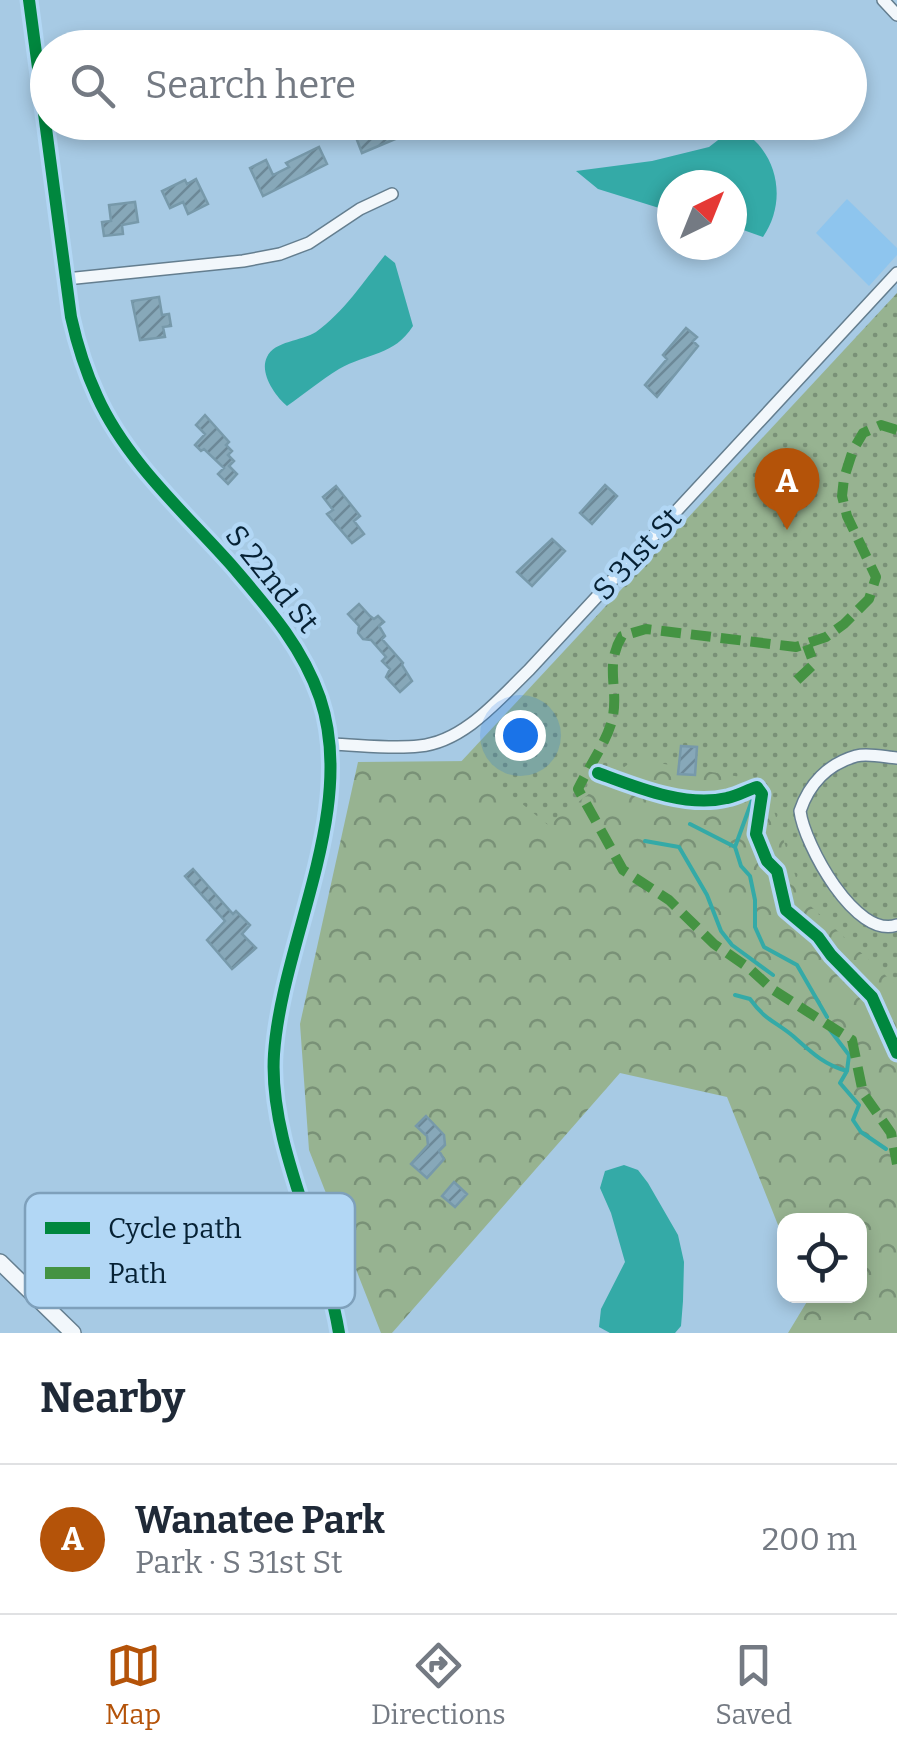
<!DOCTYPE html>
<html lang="en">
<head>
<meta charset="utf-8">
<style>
	:root { --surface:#fff; --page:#f2f2f3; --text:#1f2937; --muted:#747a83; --line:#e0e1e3; --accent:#b45309 }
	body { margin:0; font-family:Bitter,serif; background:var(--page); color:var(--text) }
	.controls { position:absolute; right:30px; bottom:30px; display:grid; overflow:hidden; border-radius:20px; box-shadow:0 5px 15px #0003 }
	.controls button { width:90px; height:90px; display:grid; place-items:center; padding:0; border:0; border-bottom:2px solid var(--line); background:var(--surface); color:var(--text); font:50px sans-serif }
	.compass { position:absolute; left:657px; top:170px; width:90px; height:90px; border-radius:50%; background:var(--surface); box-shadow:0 5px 15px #0003; rotate:43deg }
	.you { position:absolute; left:520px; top:735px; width:35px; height:35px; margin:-25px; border:8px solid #fff; border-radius:50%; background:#1a73e8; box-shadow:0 0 0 15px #1a73e833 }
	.badge { display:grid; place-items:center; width:65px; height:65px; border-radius:50%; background:var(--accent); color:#fff; font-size:32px; font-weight:700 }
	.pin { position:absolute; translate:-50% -82px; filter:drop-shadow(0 2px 5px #0008) }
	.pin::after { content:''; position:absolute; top:52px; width:35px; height:30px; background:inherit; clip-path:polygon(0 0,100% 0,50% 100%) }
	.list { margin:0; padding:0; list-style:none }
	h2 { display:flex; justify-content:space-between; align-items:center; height:130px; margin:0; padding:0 40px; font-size:42px }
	h2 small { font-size:32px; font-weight:400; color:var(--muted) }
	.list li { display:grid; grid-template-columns:65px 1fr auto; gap:30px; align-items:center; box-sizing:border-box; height:150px; padding:0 40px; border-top:2px solid var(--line) }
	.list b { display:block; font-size:38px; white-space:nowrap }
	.list p { margin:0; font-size:32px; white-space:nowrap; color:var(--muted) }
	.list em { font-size:32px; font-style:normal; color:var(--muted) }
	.icon { flex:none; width:55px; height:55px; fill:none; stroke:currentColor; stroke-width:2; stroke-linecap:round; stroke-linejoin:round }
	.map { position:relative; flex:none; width:897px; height:1333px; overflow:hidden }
	.search { position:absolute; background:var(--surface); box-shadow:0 5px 15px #0003; left:30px; right:30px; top:30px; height:110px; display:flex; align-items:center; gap:25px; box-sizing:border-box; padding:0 35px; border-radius:55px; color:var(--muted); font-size:38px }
	.sheet { height:280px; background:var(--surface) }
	nav { display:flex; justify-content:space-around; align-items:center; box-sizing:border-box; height:140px; border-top:2px solid var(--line); background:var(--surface); font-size:28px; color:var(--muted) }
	nav a { display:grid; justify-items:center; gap:5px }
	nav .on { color:var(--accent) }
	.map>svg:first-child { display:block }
</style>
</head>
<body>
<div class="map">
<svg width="897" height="1333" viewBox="0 0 897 1333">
	<defs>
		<pattern id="green-dots" width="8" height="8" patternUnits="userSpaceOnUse" patternTransform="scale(2.5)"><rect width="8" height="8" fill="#97b391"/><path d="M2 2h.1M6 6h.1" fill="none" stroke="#799177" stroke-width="1.8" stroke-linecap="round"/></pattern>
		<pattern id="forest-crowns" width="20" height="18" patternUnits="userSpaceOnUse" patternTransform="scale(2.5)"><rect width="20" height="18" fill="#97b391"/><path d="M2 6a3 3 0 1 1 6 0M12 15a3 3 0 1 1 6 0" fill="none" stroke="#799177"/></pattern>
		<pattern id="building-hatch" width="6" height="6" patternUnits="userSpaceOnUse" patternTransform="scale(2.5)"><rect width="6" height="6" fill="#87a8b9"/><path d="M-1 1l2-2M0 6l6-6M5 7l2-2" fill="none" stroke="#6c8897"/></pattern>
	</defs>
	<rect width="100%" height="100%" fill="#a7cae4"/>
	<path fill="#8ec5ee" d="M847,199L897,248V255L869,286L816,233Z"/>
	<path fill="url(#green-dots)" d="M897,293V1183L457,766Z"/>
	<path fill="url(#forest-crowns)" d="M635,759L764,781L803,899L897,986V1333H788L808,1300L807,1296H860V1220H784V1240L727,1097L620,1073L392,1333H381L309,1150L300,1024L358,762L470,761L548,825Z"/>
	<path fill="#34aaa7" d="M735,127C777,147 789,199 763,237L732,226V185H672V212L598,189L576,171L652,161L709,147Z
		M385,255L395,263L413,326C394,356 367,353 339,369C321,380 304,394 287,406C275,396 259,373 267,357C274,341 302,341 316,332C343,313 364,281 385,255Z
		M624,1165L638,1170L648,1183L678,1235L684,1262L683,1301L681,1326L675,1333H610L599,1327L601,1309L625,1262L611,1213L600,1188L605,1171Z"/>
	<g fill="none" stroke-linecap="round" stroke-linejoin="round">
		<path stroke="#34aaa7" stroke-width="4" d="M754,795L735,847L741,866L750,876L755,900V927L764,947L797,965L827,1017
			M690,824L735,847
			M645,841L679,847L707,895L721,931L732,945L773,975
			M735,995L750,999C766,1021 775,1021 793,1036C810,1051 824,1065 847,1071
			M830,1030L849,1055L847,1071L840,1083L859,1105L853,1120L861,1132L886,1149"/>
	</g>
	<path fill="url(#building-hatch)" stroke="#79a" stroke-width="2.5" d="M378,122H394L400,137L362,153L357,140L380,126Z
		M319,147L327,164L263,196L250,168L266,160L273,175L289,167L286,163Z
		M196,179L208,204L188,214L183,202L170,208L162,191L185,180L187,184Z
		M135,202L138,222L122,225L123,234L104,236L102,222L111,221L109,205Z
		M159,297L162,315L169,314L171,326L163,327L165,337L140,340L132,301Z
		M686,328L697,337L693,341L698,346L657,397L645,385L667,359L663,355Z
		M205,415L229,442L226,445L232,451L228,455L234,461L229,466L237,474L228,484L218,474L224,468L204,449L201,451L195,445L205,434L196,425Z
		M605,485L617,496L592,524L580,513Z
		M336,486L360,516L354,521L364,534L352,543L327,514L333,510L323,497Z
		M552,539L565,551L532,586L517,572Z
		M359,604L370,616L374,619L378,616L384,622L379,626L385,636L382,639L403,663L402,665L412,681L400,692L386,677L390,669L382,661L386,657L371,640L363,639L358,633L359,626L348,614Z
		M681,746L697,747L695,775L678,774Z
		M193,869L233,914L236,911L250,925L242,934L256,948L232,969L207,940L225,921L185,876Z
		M426,1116L444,1135L445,1145L439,1151L444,1159L427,1178L411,1164L428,1145L427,1136L416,1126Z
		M454,1182L467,1194L455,1207L442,1196Z"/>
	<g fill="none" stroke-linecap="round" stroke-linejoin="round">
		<g stroke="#647e8f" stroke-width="14">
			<path id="minor" d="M29,0L71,317C77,344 85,370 97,396C126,461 186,514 233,567C268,608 302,646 320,698C358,811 282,940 274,1054C268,1144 325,1245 339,1333
				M883,0L897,15
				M66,279L243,261L280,254L309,243L360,209L392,194
				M331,744C360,745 391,749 419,746C464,742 499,699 529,670L897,273
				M897,758C885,757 868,753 856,756C828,764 809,784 800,811C804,844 856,940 897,925"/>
		</g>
		<g stroke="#647e8f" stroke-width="18">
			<path id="major" d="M0,1262L73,1333"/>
		</g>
		<use href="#minor" stroke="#f2f7fb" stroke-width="11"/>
		<use href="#major" stroke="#f2f7fb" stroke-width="15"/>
		<path stroke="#449342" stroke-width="10" stroke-dasharray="20 10" stroke-linecap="butt" d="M897,430L881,425L863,433L853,450L844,478L842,496L847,516L876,577L869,599L844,624L826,637L796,647L646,629L622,636C603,668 621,691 611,724C604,746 588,768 578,789L623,870L669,900L714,944L749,968L772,989L852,1040L863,1093L891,1133L897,1164
			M797,680L814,664L807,645"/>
		<g stroke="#b2d7f5" stroke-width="19">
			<path id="cycleway" d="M29,0L71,317C77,344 85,370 97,396C126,461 186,514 233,567C268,608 302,646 320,698C358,811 282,940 274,1054C268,1144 325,1245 339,1333
				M598,773C636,787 686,808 727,798C738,796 747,790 757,787L762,794L756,834L767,861L777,871L786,910L818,937L831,955L872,997L897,1053"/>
		</g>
		<use href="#cycleway" stroke="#00873e" stroke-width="12"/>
	</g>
	<g text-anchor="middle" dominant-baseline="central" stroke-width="9" stroke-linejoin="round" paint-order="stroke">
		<g font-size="30" fill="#062134" stroke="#b2d7f5">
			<text transform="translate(637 554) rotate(-47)">S 31st St</text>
			<text transform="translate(272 579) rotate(51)">S 22nd St</text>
		</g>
	</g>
	<rect x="25" y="1193" width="330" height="115" rx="15" fill="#b2d7f5" stroke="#7ea0bb" stroke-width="2.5"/>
	<rect x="45" y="1222" width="45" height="12" fill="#00873e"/>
	<rect x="45" y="1267" width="45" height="12" fill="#449342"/>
	<g font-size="28" fill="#062134">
		<text x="108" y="1238">Cycle path</text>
		<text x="108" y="1283">Path</text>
	</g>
</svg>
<div class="controls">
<button><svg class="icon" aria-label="locate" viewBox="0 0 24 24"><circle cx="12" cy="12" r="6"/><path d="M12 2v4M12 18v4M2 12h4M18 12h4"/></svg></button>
</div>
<svg class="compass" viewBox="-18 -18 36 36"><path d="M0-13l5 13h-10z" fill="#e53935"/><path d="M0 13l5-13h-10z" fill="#747a83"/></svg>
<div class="you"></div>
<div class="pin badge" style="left:787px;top:530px">A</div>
<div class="search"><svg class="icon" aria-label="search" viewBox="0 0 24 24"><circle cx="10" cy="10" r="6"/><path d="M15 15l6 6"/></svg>Search here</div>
</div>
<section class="sheet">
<h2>Nearby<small></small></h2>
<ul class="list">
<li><span class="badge">A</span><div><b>Wanatee Park</b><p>Park · S 31st St</p></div><em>200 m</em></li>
</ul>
</section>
<nav>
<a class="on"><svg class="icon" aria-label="map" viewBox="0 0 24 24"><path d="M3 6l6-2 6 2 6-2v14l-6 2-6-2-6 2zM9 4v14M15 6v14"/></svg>Map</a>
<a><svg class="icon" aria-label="directions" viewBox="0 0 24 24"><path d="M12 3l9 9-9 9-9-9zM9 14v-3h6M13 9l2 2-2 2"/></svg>Directions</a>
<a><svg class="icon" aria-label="saved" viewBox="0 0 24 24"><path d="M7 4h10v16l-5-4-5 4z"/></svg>Saved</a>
</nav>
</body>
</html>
